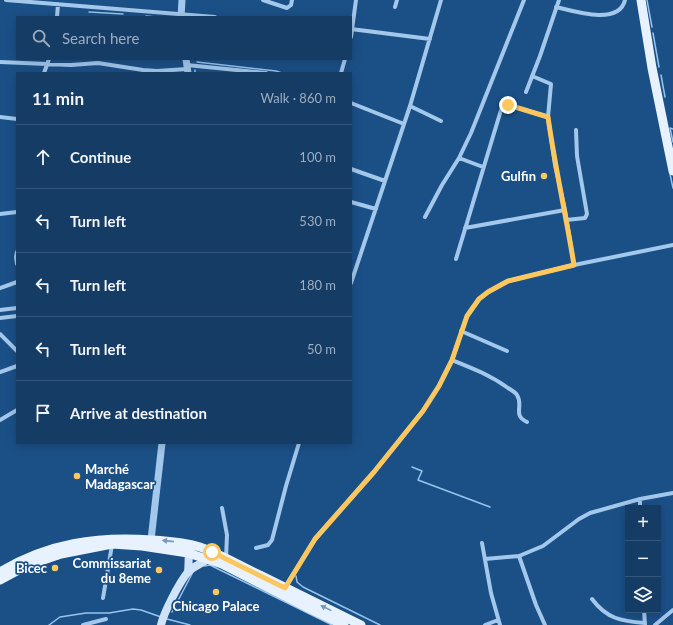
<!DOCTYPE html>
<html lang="en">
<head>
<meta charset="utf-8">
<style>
	:root { --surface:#143c65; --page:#21476e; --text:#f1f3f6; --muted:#9dadbf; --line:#335679 }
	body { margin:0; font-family:Lato,sans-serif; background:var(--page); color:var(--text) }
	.controls { position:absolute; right:12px; bottom:12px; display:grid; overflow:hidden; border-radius:0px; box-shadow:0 2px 10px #0003 }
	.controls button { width:36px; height:36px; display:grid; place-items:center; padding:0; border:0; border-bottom:1px solid var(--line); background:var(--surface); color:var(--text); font:20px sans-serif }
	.stop { position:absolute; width:12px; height:12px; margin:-9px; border:3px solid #fdc760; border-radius:50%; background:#fff }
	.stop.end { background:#fdc760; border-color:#fff; box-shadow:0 1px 4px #0008 }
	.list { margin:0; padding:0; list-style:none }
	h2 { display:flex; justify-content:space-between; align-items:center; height:52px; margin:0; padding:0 16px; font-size:17px }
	h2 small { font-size:13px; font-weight:400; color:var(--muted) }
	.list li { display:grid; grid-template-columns:26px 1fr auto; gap:12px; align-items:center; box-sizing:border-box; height:64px; padding:0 16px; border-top:1px solid var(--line) }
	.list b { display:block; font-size:15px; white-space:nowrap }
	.list em { font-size:13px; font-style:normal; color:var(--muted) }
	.icon { flex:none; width:22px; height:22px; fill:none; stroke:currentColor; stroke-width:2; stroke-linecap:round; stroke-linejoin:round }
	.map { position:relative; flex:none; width:673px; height:625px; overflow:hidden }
	.search { position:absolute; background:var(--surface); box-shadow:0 2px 10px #0003; left:16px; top:16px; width:336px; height:44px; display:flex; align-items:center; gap:10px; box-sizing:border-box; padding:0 14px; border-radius:0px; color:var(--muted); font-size:15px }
	.panel { position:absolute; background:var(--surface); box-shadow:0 2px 10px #0003; left:16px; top:72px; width:336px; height:372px; border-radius:0px }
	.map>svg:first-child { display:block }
</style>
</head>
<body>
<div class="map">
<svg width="673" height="625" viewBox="0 0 673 625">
	<rect width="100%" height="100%" fill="#1b5087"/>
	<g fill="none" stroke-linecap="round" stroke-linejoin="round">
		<path stroke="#96c4ee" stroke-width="1.5" d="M647,0L652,27
			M89,12L123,14
			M146,16L156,17
			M653,33L659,67
			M197,62L276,71L282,73
			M195,70V73
			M661,75L665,97
			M673,129L670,128L673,142
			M670,174L673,188
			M412,467L422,471L418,480L490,507
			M204,566L210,565L214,567L332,625
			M296,576L297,582L303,587L380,625
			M172,612L193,572
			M167,619L190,625
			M49,625L60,617L86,613H109L133,609L141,610L161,617"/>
		<path stroke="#a3c8ec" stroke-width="4" d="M6,0L215,17
			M263,0L287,8L291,5L292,0
			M395,7L397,0
			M556,7C573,11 619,26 625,0
			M57,17L58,4
			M351,29L430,39
			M351,37L356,0
			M0,62L71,65L98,63L143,70L157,71L187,69
			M187,65L266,73
			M44,73L49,59
			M341,73L345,59
			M532,76L551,84L548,117L555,165L565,210L574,265
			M526,92L540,56L559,0
			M351,103L404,124
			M410,106L441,121
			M0,117L17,119
			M459,158L483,167
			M351,169L385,181
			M351,202L376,209
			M0,214L17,212
			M425,217L442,185L459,158L471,133L524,0
			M566,220L585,218L587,214L577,156L576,130
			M465,228L565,210
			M17,252L16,257L17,264
			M456,259L501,110L503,107L508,105L548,117
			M351,283L410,106L441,0
			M0,288L17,282
			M0,310L17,308
			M0,318L17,316
			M461,331L507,351
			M0,334L17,351
			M452,360C472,368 490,375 508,388C511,390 515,392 517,395C524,406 512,415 527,422
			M0,372L17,366
			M0,420L17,410
			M640,499V508
			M222,508L227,535L226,558
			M482,543L491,593L500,625
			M256,548L268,545L272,540L286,486L299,443
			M519,556L536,605L545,625
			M485,559L519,556L543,546L579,519L590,513L640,499L673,493
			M285,587L315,539L374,472L423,411L439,386L452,360L467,316L479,299L488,292L508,281L574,265L673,245
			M103,598L112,545
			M592,599C607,619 621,621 645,623
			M644,610L645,625
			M83,625L106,619
			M485,625L498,620
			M655,625L673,610"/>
		<path stroke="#a3c8ec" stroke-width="7" d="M181,17L182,0
			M186,59L188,73
			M151,540L162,443"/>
		<path stroke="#cfe3f9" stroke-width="8" d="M188,572C189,564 188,555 190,547
			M161,625C164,612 179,583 188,572C194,565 206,563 210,556"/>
		<path stroke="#e8f2ff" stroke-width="9" d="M641,0L652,68L673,171
			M0,572C48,543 97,536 152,540C168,541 184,542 200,547C221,554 240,566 260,575C294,592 327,608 361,625
			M0,580L26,566L61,554L112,544L142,546L188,553L222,564L312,610L344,625"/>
	</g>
	<defs><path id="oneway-solid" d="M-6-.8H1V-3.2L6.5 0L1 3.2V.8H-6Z"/></defs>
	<g fill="#7799bd">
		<use href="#oneway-solid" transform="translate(168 541) rotate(-174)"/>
		<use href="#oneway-solid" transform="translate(326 608) rotate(-154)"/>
	</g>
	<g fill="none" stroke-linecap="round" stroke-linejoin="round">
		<path stroke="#fdc760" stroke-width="5" d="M212,552L285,588L315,539L374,472L423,411L439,386L452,360L467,316L479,299L488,292L508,281L574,265C566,215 555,167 548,117L508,105"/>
	</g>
	<g fill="#fdc760" stroke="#1b5087" stroke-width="1.5">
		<circle cx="544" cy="176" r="4"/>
		<circle cx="77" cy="476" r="4"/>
		<circle cx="55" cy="568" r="4"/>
		<circle cx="159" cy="570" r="4"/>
		<circle cx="216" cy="592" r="4"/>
	</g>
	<g text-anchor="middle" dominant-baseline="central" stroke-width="3.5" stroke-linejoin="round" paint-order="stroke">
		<g font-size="13" font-weight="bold" fill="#fff" stroke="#1b5087" text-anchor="end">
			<text x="536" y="176">Gulfin</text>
			<text x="85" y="469" text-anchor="start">Marché<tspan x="85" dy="15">Madagascar</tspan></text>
			<text x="151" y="563">Commissariat<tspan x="151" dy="15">du 8eme</tspan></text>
			<text x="47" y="568">Bicec</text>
			<text x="216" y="606" text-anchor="middle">Chicago Palace</text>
		</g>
	</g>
</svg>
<div class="controls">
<button>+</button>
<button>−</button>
<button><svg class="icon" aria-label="layers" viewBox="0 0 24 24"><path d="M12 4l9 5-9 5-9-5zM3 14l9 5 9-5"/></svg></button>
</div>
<div class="stop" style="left:212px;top:552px"></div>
<div class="stop end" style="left:508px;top:105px"></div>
<div class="search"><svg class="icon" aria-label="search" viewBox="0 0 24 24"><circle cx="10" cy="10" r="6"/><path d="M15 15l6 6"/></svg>Search here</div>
<section class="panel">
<h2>11 min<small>Walk · 860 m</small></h2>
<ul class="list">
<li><svg class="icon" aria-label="ahead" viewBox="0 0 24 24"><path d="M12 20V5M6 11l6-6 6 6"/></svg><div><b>Continue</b></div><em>100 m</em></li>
<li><svg class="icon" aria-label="left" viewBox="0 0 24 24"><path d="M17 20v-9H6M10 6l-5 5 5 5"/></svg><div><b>Turn left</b></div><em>530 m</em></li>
<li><svg class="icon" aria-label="left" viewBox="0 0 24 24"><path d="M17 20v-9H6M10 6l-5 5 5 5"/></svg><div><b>Turn left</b></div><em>180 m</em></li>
<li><svg class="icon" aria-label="left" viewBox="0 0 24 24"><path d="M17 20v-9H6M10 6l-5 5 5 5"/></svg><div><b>Turn left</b></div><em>50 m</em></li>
<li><svg class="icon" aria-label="arrive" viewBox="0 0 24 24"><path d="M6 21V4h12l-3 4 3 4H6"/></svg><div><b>Arrive at destination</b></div></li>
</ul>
</section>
</div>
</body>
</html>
